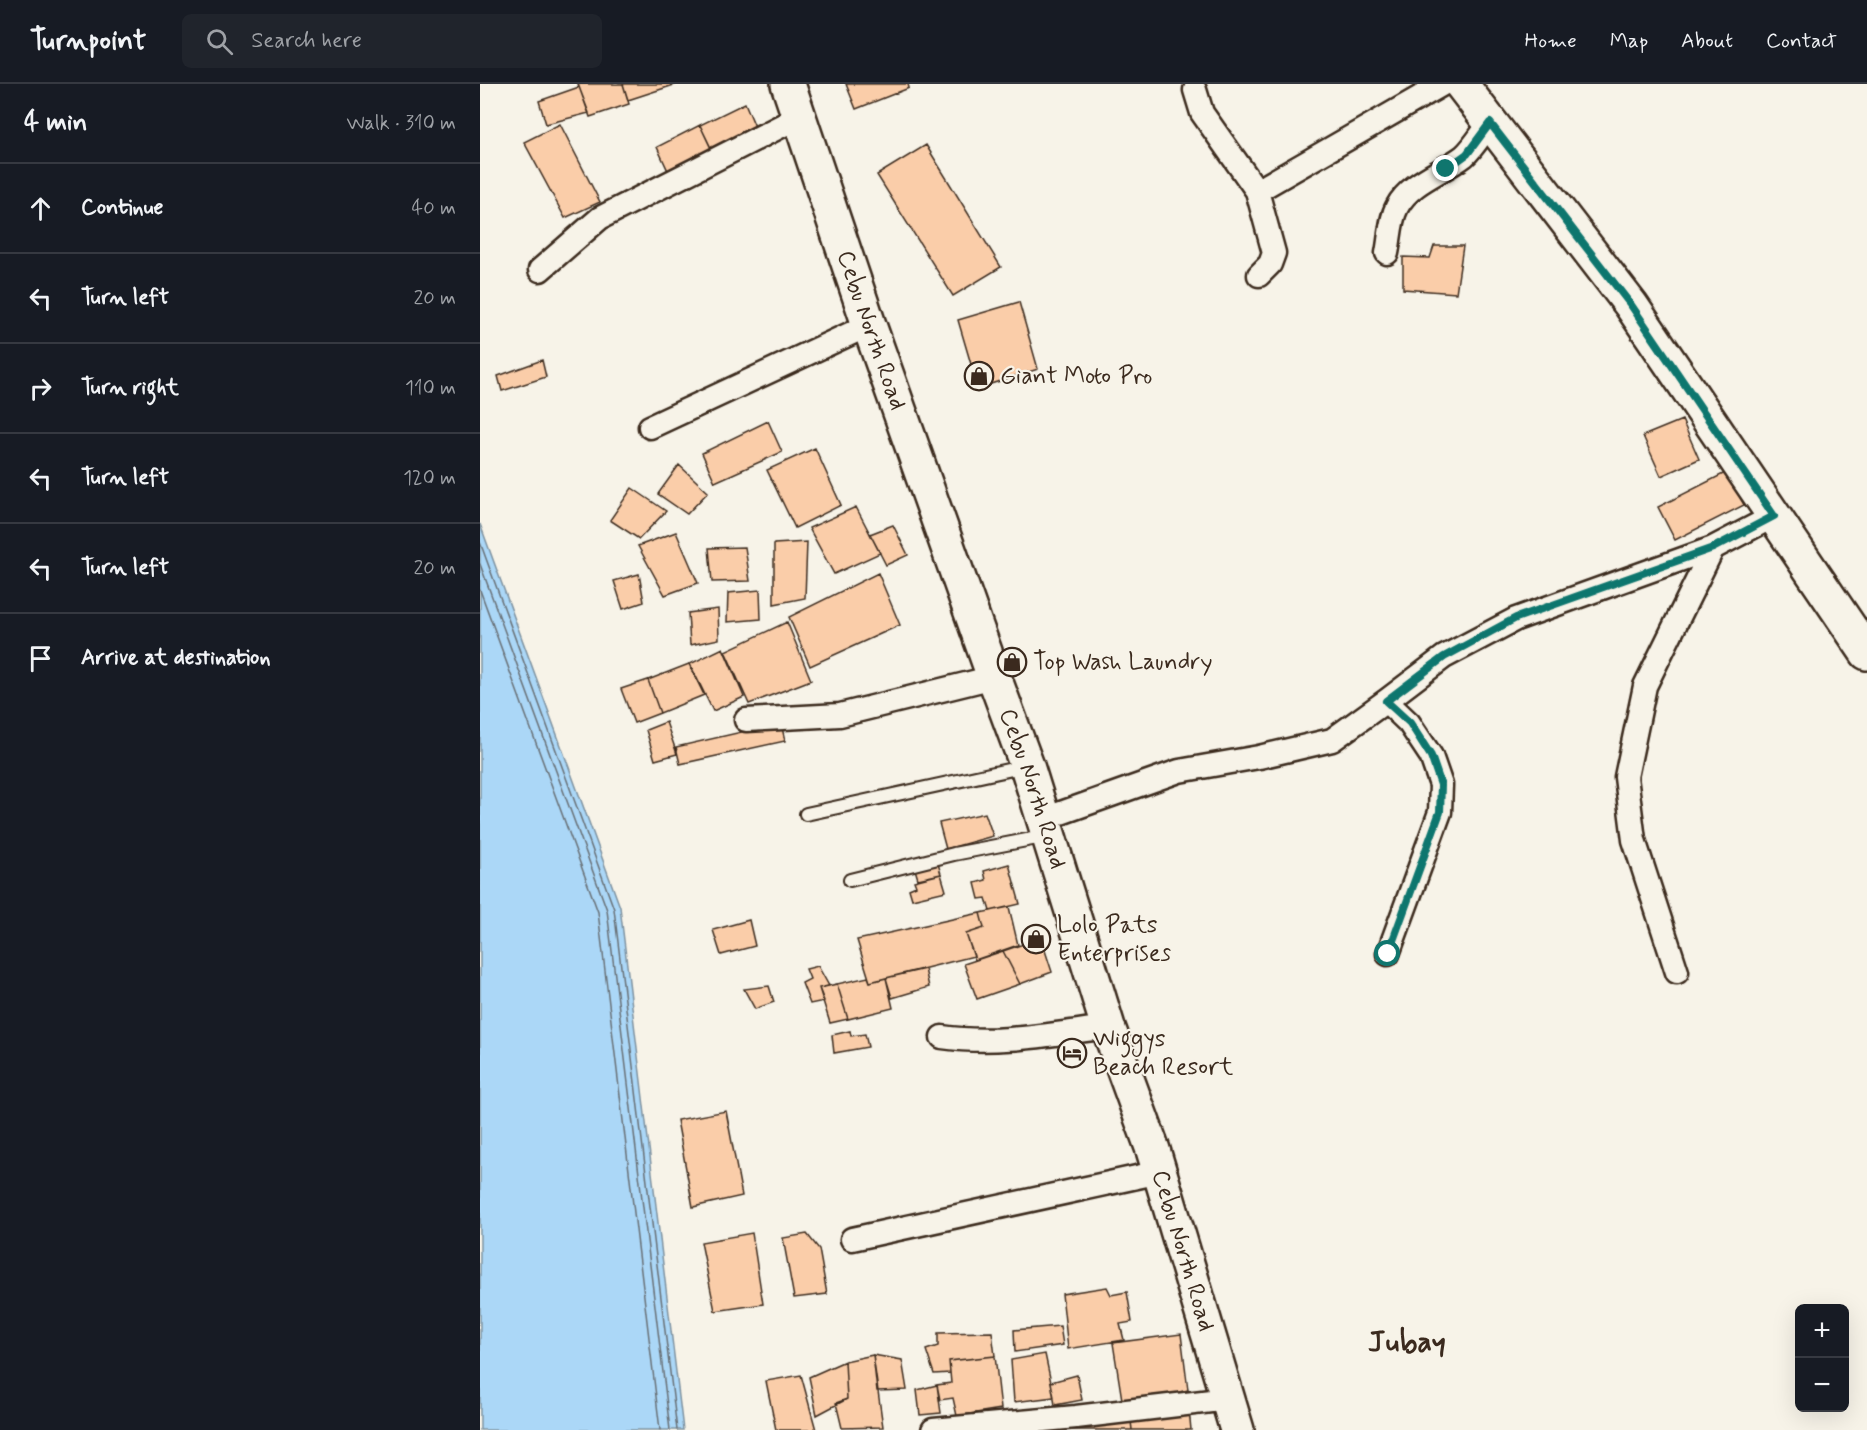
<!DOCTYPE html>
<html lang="en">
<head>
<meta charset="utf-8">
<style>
	:root { --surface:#171b24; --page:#20242c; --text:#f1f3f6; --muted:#9ea1a6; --line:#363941 }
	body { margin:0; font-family:Mynerve,sans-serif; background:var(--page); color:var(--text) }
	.controls { position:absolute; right:18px; bottom:18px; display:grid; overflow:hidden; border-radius:9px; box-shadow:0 6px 24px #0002 }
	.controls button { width:54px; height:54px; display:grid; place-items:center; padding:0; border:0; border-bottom:2px solid var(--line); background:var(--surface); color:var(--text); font:30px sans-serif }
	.stop { position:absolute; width:18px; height:18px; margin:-14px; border:4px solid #0f766e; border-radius:50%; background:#fff }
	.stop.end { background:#0f766e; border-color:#fff; box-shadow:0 2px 6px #0008 }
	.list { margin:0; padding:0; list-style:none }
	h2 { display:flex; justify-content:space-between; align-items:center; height:78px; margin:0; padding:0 24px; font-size:26px }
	h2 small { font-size:20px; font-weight:400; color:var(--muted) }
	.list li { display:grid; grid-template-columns:39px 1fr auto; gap:18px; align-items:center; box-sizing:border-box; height:90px; padding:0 24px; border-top:2px solid var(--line) }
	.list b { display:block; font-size:22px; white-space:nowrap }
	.list em { font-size:20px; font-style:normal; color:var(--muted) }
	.icon { flex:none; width:33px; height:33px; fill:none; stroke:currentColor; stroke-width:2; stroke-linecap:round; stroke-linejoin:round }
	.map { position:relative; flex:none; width:1387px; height:1346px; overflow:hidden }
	header { display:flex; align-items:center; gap:36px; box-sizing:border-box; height:84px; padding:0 30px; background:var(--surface); border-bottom:2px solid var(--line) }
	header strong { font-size:28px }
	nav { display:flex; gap:33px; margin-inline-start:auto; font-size:21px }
	.search { width:420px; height:54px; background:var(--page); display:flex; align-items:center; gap:15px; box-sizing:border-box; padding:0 21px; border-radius:9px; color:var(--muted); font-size:22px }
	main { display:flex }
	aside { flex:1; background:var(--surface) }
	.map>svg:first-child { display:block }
</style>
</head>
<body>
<header>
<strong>Turnpoint</strong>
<div class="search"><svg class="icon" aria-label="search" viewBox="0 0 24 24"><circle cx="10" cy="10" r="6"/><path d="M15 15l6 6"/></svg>Search here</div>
<nav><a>Home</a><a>Map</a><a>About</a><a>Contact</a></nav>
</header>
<main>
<aside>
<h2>4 min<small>Walk · 310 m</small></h2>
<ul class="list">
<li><svg class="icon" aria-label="ahead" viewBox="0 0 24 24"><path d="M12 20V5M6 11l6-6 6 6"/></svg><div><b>Continue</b></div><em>40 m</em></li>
<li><svg class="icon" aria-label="left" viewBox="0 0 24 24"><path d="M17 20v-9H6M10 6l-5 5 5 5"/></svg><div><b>Turn left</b></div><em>20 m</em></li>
<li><svg class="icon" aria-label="right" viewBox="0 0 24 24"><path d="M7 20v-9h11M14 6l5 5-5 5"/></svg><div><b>Turn right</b></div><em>110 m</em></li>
<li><svg class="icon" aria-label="left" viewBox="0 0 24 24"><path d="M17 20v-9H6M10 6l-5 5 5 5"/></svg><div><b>Turn left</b></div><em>120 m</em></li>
<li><svg class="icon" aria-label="left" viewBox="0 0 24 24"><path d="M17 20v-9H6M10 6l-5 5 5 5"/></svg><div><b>Turn left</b></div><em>20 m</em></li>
<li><svg class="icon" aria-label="arrive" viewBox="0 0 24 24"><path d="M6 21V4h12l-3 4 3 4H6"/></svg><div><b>Arrive at destination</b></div></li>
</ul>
</aside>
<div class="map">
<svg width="1387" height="1346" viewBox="0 0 1387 1346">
	<rect width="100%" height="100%" fill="#f7f3e8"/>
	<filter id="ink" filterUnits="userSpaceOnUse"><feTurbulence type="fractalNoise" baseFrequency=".0167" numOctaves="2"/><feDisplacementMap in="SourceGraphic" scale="12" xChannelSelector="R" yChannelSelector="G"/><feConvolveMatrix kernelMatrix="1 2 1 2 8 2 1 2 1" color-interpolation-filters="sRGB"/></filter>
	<g filter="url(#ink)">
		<path fill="#abd7f7" stroke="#7e92a0" stroke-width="1.5" d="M0,440L140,823L203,1346H0Z"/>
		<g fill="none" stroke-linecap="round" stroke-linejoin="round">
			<path stroke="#686f75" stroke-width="1.5" d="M0,458L134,825L197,1346
				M0,480L127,826L190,1346
				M0,506L118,828L180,1346"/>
		</g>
		<path fill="#facda9" stroke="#3b2a1e" stroke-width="1.5" d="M98,0H143L149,20L110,33Z
			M143,0H197L148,16Z
			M366,0H428L429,4L376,25Z
			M99,3L109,29L66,40L59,17Z
			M265,19L276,45L233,68L220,41Z
			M80,40L120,118L85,134L44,58Z
			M220,41L235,73L190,91L177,63Z
			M446,61L521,183L473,212L397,91Z
			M954,162H983L976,209L923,205V173L950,174Z
			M539,218L558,285L498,304L478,236Z
			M62,276L66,293L22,307L18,292Z
			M1202,336L1219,375L1181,392L1163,352Z
			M288,337L302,368L235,398L222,369Z
			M335,364L361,421L315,444L287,386Z
			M199,381L228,408L207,430L178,410Z
			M1247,388L1264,421L1195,456L1178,423Z
			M152,404L186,427L159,455L130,436Z
			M376,423L400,469L354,490L329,444Z
			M413,441L428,471L406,481L390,450Z
			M196,448L218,499L185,511L158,462Z
			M327,458L325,514L294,520V460Z
			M265,463L270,497L232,498L229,464Z
			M398,489L420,541L330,582L309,533Z
			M159,490L164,518L143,525L134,497Z
			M280,506L281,535L247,538L248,509Z
			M238,525L239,555L210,561L208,529Z
			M307,538L331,596L269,620L245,567Z
			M243,564L264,613L233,627L210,580Z
			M209,580L224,611L180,629L168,596Z
			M168,596L180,629L154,639L141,605Z
			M186,638L197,670L175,676L166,646Z
			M301,639L305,657L200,680L196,663Z
			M505,729L513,752L466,765L459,739Z
			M457,776L461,790L438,795L434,782Z
			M529,780L540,820L510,827L506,814L499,815L495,799L506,796L504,787Z
			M461,790L466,807L432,815L429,805L436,802L434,797Z
			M529,823L538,861L495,876L486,850L504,844L500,829Z
			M500,829L504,844L486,850L494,872L390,898L377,856Z
			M269,836L275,862L241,871L233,846Z
			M561,854L572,888L540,900L523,867Z
			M523,867L540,900L497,915L484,880Z
			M338,882L349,902L339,904L344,917L330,920L322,899L330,895L326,885Z
			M445,885L449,903L412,914L406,894Z
			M388,893L390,898L406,894L413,924L368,935L357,900Z
			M357,900L368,935L350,939L339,904Z
			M289,902L294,918L275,925L264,905Z
			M370,947L371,952L385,950L388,963L354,969L352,951Z
			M246,1027L262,1112L213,1123L197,1036Z
			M272,1149L283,1220L235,1227L221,1158Z
			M327,1150L339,1165L347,1210L314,1214L303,1154Z
			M627,1203L631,1211L647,1208L652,1238L640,1240L644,1256L588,1265L582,1210Z
			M580,1242L583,1261L535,1268L534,1246Z
			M512,1248L515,1272L469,1277L470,1289L454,1290L446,1266L458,1262V1249Z
			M701,1250L708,1306L643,1322L633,1259Z
			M565,1270L574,1313L534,1318L531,1276Z
			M393,1271L422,1276L427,1306L397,1307Z
			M393,1271L403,1343L362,1344L356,1319L367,1315L365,1277Z
			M515,1272L521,1325L477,1332L473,1314L460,1316L457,1301L471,1299L469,1277Z
			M365,1277L367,1315L337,1331L329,1293Z
			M321,1291L336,1346H296L286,1297Z
			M597,1291L602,1316L575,1321L571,1298Z
			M457,1301L461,1329L440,1331L437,1306Z
			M709,1325L711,1346H652L651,1337Z
			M651,1337L652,1346H591L589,1340Z"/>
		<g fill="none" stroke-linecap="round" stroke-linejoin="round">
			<g stroke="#3b2a1e" stroke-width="16">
				<path id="lane" d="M326,730L546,682
					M370,796L474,770L568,752"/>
			</g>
			<g stroke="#3b2a1e" stroke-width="27">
				<path id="street" d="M715,6L722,29L777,107
					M907,169C910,155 910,136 917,123C930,98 963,88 984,72C994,63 1002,49 1010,39
					M60,186L120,134L319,33
					M779,191L790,180L794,169L777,107L963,0
					M170,343L389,241
					M906,617L929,639L951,672L961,701L960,728L908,870
					M266,636L360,631L514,593
					M564,735L699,687L779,673L852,656L906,617L964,573L1036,535L1233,464L1294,432
					M1197,888L1154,756L1146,693L1165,602L1233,464
					M462,953C518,961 572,950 628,943
					M372,1155L680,1088
					M453,1346L596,1333L748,1315"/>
			</g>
			<g stroke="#3b2a1e" stroke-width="38">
				<path id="secondary" d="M981,0L1151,221L1387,569"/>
			</g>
			<g stroke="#3b2a1e" stroke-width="38">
				<g id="highway">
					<path id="s1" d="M308,0L389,241L514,593L547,682L628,943L673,1066L757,1346"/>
				</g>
			</g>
			<use href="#lane" stroke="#f7f3e8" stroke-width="12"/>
			<use href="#street" stroke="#f7f3e8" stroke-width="22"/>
			<use href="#secondary" stroke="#f7f3e8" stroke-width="33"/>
			<use href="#highway" stroke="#f7f3e8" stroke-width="33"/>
		</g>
	</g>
	<g fill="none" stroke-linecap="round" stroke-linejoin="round" filter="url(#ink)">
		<path stroke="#0f766e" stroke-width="8" d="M908,870L960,728L961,701L951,672L930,639L906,617L964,573L1036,534L1233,464L1294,432L1151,221L1010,39L987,70L966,85"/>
	</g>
	<defs>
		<g id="shop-ring" transform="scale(1.5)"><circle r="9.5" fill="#f7f3e8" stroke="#3b2a1e" stroke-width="1.5"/><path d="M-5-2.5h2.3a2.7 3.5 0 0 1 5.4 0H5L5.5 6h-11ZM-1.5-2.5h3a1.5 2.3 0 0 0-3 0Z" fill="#3b2a1e"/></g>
		<g id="hotel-ring" transform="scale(1.5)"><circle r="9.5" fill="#f7f3e8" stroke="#3b2a1e" stroke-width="1.5"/><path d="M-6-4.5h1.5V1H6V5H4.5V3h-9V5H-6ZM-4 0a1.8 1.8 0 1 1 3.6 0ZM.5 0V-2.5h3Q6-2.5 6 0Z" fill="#3b2a1e"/></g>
	</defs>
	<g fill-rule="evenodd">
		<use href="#shop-ring" x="499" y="292"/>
		<use href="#shop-ring" x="532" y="578"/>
		<use href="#shop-ring" x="556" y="855"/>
		<use href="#hotel-ring" x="592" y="969"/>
	</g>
	<g text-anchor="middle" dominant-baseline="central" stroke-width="4.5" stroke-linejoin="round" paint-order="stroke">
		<g font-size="24" fill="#3b2a1e" stroke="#f7f3e8">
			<text stroke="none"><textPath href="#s1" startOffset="260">Cebu North Road</textPath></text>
			<text stroke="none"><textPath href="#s1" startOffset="746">Cebu North Road</textPath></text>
			<text stroke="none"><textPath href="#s1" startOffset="1232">Cebu North Road</textPath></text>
		</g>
		<g font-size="24" fill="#3b2a1e" stroke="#f7f3e8" text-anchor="start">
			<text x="520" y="292">Giant Moto Pro</text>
			<text x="553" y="578">Top Wash Laundry</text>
			<text x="577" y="841">Lolo Pats<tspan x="577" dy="28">Enterprises</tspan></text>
			<text x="613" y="955">Wiggys<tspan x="613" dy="28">Beach Resort</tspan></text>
		</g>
		<g font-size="30" font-weight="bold" fill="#3b2a1e" stroke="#f7f3e8">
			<text x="927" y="1258">Jubay</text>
		</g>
	</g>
</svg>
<div class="controls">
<button>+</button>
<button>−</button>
</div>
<div class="stop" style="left:908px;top:870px"></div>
<div class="stop end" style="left:966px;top:85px"></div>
</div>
</main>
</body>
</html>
